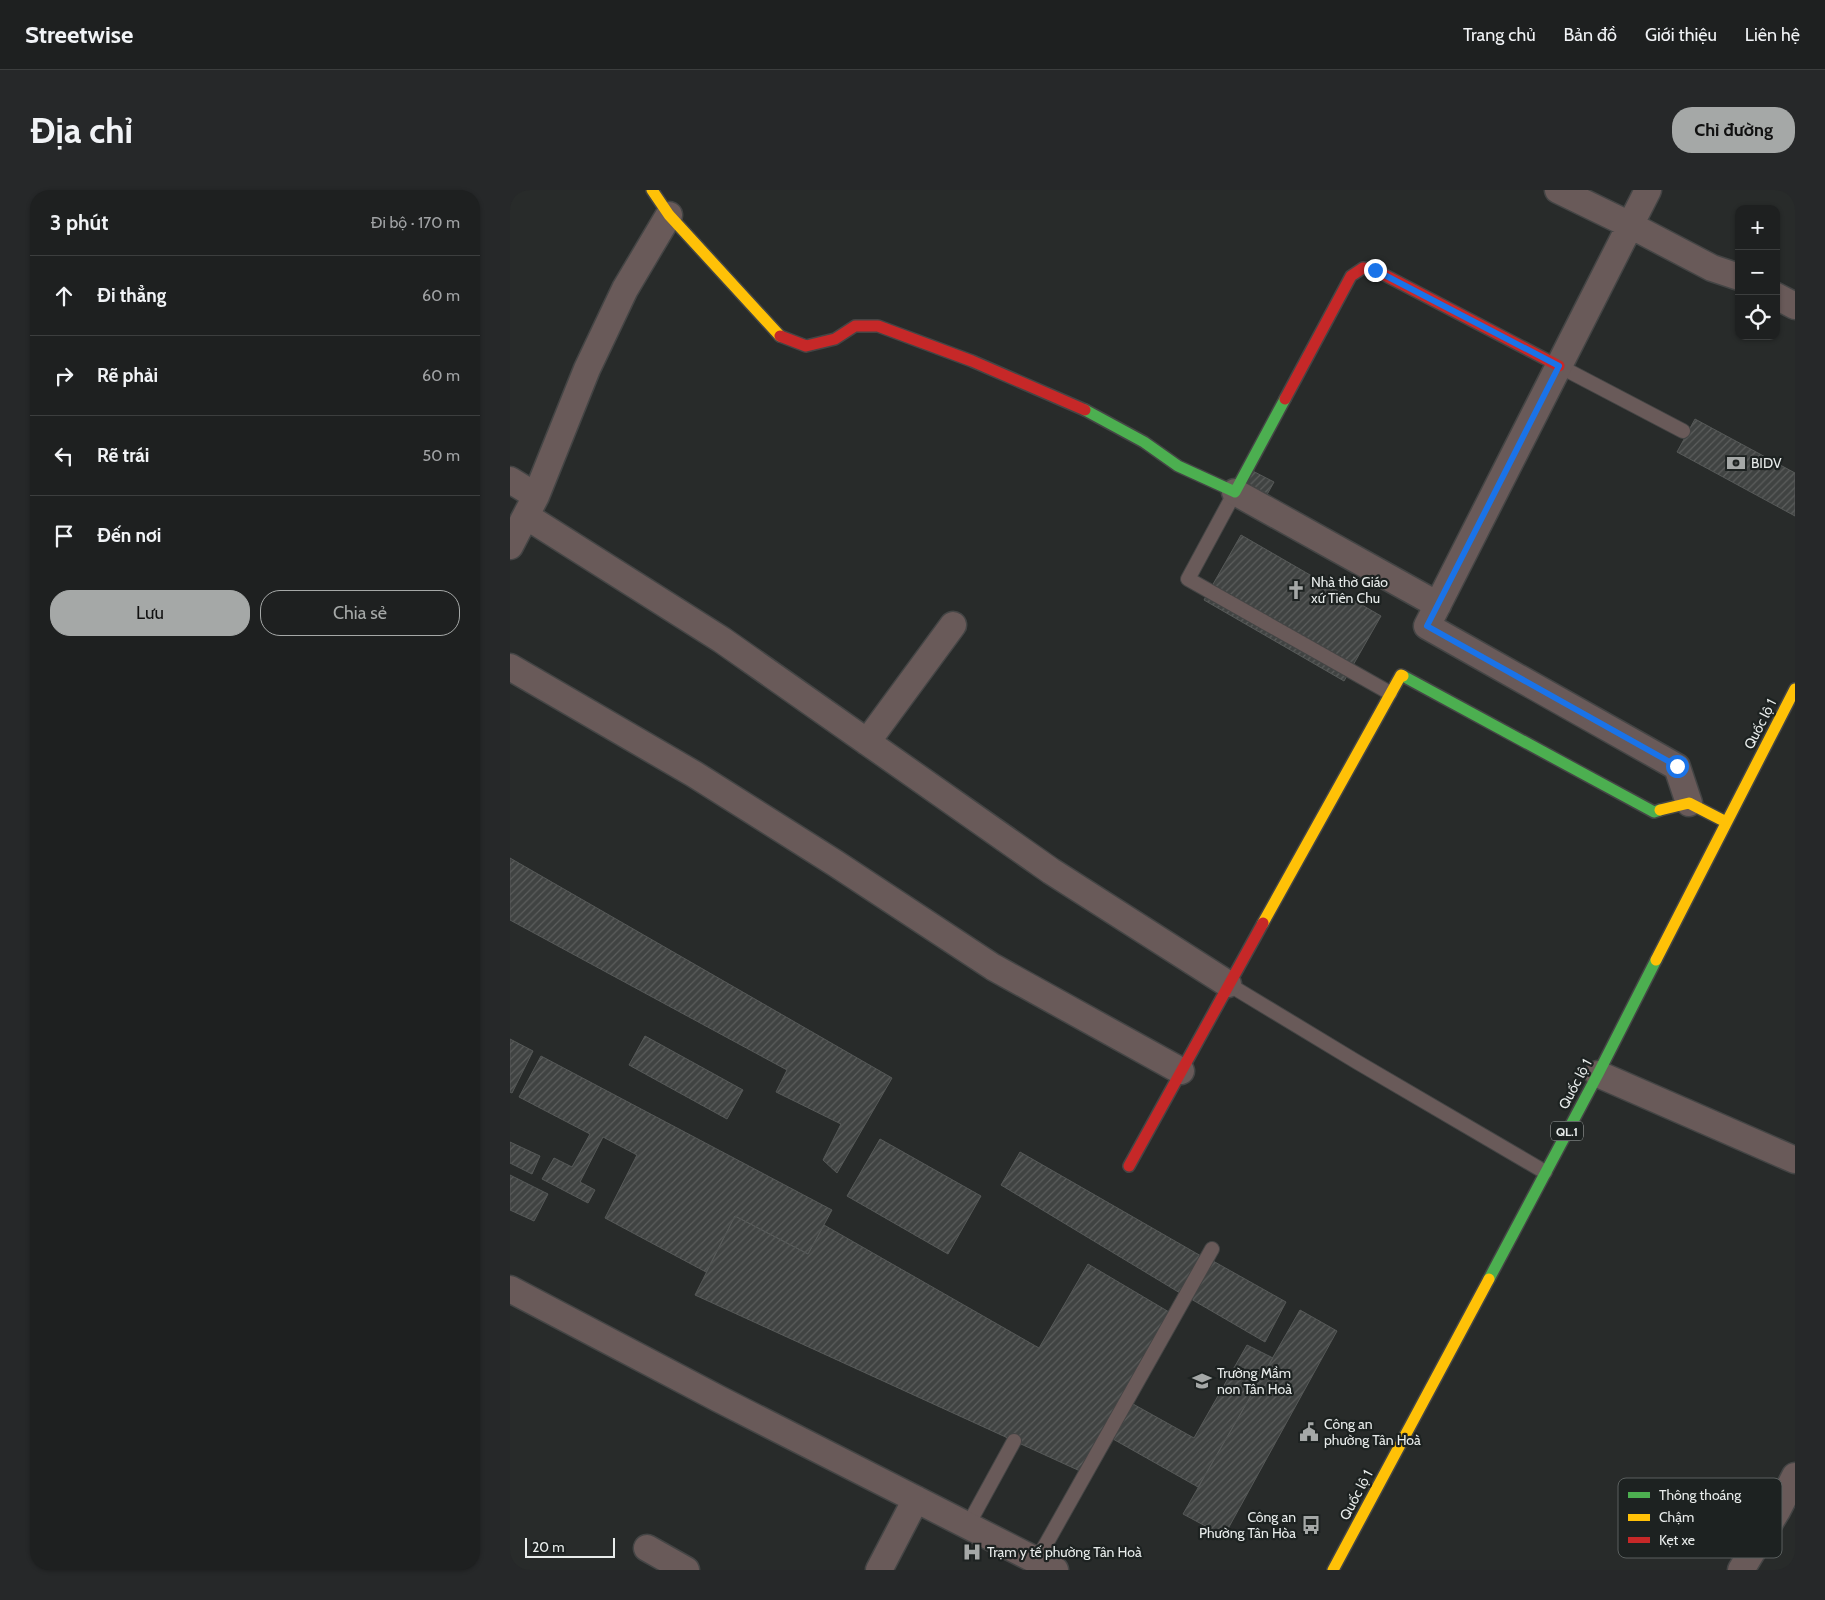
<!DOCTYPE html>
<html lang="vi">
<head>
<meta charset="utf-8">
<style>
	:root { --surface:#1e2020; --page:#262829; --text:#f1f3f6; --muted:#a1a3a5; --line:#3c3e3e; --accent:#a5a8a7 }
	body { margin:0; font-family:Cabin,sans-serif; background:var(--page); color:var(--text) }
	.controls { position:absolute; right:15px; top:15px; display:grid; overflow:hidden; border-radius:10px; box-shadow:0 1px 4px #0004 }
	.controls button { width:45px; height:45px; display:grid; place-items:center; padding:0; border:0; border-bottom:1px solid var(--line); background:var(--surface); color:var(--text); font:25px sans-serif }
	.scale { position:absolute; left:15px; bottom:12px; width:90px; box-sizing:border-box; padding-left:5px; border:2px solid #e8eceb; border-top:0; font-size:14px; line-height:18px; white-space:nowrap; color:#e8eceb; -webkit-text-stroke:4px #1d2221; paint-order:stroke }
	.stop { position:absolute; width:15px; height:15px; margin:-11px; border:4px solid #1a73e8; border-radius:50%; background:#fff }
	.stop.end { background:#1a73e8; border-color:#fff; box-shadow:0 1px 5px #0008 }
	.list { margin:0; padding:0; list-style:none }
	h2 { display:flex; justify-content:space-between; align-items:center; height:65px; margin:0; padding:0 20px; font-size:21px }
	h2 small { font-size:16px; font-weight:400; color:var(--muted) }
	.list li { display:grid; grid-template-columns:32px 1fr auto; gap:15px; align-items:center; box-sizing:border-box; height:80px; padding:0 20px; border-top:1px solid var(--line) }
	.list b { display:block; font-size:19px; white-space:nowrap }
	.list em { font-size:16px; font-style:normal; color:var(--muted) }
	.actions { display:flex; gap:10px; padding:15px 20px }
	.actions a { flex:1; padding:11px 0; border:1px solid var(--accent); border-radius:20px; text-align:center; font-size:18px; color:var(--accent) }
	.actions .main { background:var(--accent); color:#111 }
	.icon { flex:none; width:28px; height:28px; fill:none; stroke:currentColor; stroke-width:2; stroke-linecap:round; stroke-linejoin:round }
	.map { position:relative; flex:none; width:1285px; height:1380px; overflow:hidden; border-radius:20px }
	header { display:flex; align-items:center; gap:30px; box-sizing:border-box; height:70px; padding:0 25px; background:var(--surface); border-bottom:1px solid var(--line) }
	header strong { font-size:24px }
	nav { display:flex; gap:28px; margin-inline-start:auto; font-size:18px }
	.intro { display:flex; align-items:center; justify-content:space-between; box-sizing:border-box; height:120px; padding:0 30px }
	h1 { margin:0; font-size:35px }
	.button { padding:12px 22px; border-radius:20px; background:var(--accent); color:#111; font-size:18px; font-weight:700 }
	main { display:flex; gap:30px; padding:0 30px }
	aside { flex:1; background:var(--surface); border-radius:20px; box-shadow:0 1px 4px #0004 }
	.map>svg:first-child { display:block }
</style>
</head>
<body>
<header>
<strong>Streetwise</strong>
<nav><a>Trang chủ</a><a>Bản đồ</a><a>Giới thiệu</a><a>Liên hệ</a></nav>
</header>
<div class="intro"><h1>Địa chỉ</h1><a class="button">Chỉ đường</a></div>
<main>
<aside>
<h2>3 phút<small>Đi bộ · 170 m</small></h2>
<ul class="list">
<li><svg class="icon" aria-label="ahead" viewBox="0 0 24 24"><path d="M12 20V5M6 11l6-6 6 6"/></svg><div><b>Đi thẳng</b></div><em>60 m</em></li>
<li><svg class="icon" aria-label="right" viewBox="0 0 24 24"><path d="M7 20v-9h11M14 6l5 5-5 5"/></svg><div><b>Rẽ phải</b></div><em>60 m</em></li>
<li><svg class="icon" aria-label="left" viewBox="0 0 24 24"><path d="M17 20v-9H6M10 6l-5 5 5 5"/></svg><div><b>Rẽ trái</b></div><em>50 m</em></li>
<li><svg class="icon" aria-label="arrive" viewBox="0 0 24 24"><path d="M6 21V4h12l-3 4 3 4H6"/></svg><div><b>Đến nơi</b></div></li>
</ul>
<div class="actions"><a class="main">Lưu</a><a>Chia sẻ</a></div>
</aside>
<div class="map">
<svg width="1285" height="1380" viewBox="0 0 1285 1380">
	<defs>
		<pattern id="building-hatch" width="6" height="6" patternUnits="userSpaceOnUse" patternTransform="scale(1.25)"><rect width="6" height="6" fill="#404342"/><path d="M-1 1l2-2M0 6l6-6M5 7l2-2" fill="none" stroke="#5c5e5d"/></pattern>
	</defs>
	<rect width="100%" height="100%" fill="#282b2a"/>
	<path fill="url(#building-hatch)" stroke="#565958" d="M1185,229L1285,283V326L1167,262Z
		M733,276L764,292L745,326Z
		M731,345L871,426L834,491L694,410Z
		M0,668L382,888L327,983L313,970L331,934L266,902L277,880L0,730Z
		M135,846L233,900L217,929L119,875Z
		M0,849L23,861L2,903L0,902Z
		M31,866L322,1020L298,1064L225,1026L196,1082L95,1028L127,965L93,947L70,992L85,1000L78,1013L32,989L44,968L62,977L80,944L9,907Z
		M370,949L471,1006L438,1064L337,1006Z
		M0,952L30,966L22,984L0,973Z
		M510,962L691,1066L670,1103L491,995Z
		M0,985L38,1004L24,1031L0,1020Z
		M225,1026L298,1064L314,1035L529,1158L578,1074L659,1122L570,1281L185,1105Z
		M703,1071L776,1112L755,1152L681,1109Z
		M790,1120L827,1141L714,1346L673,1324Z
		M737,1155L763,1168L688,1297L603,1249L623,1214L684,1248Z"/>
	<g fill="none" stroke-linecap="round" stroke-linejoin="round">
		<g stroke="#444545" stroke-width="16">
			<path id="lane" d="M1049,176L1173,241
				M725,302L678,389L880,503
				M718,794L847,872L1035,982
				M458,1335L504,1251
				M527,1370L702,1059"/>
		</g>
		<g stroke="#444545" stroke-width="29">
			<path id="street" d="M1048,0L1120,35L1202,78L1229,87
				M1138,0L917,436L1167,577L1179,613
				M1266,106L1285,116
				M0,290L26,306
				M725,302L928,415
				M16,326L212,450L541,681L718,794
				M0,356L26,306L77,179L115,99L159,25
				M0,477L184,584L325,673L483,777L671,881
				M357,552L443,435
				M1088,884L1285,970
				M0,1099L209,1209L545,1380
				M137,1358L176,1380
				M369,1380L406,1309
				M1231,1380L1267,1321L1285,1286"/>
		</g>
		<g stroke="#444545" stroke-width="14">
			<path id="fast" d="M575,220L634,252L668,276L725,302L775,209
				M893,486L1144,622L1150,620
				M979,1089L1088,884L1146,770"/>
		</g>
		<g stroke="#444545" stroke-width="14">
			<path id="slow" d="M142,0L159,25L270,146
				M1150,620L1179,613L1216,632
				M753,733L891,485L893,486
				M1146,770L1285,499
				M823,1380L979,1089"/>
		</g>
		<g stroke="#444545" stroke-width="14">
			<path id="jam" d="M270,146L296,156L325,149L345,136H368L462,171L575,220
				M775,209L841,86L853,78L865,80L1049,176
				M619,976L753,733"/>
		</g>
		<use href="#lane" stroke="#695a59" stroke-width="14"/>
		<use href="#street" stroke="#695a59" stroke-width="26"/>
		<use href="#fast" stroke="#4caf50" stroke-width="11"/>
		<use href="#slow" stroke="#ffc107" stroke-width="11"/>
		<use href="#jam" stroke="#c62828" stroke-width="11"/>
	</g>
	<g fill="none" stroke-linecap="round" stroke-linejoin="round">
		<path stroke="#1a73e8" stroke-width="6" d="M865,80L1049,176L917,436L1167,576"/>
	</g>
	<defs>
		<g id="bank-bare" transform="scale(1.5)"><path d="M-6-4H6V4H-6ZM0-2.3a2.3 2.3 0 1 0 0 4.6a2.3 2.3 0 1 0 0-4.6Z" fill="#a5a8a7" stroke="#1d2221" stroke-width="2.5" paint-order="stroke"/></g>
		<g id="church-bare" transform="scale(1.5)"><path d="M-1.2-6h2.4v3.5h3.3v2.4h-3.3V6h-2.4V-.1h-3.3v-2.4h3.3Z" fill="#a5a8a7" stroke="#1d2221" stroke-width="2.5" paint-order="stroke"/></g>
		<g id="school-bare" transform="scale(1.5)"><path d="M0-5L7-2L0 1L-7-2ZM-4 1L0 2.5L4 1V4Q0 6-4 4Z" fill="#a5a8a7" stroke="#1d2221" stroke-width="2.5" paint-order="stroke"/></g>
		<g id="civic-bare" transform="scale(1.5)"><path d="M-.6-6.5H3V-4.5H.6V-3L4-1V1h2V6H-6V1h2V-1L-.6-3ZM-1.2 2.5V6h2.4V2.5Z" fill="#a5a8a7" stroke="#1d2221" stroke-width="2.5" paint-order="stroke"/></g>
		<g id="bus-bare" transform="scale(1.5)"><path d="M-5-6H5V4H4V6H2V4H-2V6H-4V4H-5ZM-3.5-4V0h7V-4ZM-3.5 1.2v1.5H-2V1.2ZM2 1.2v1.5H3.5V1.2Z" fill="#a5a8a7" stroke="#1d2221" stroke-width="2.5" paint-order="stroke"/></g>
		<g id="hospital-bare" transform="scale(1.5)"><path d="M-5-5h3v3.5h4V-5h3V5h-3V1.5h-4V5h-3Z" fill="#a5a8a7" stroke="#1d2221" stroke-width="2.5" paint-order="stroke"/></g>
	</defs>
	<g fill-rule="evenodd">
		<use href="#bank-bare" x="1226" y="273"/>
		<use href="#church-bare" x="786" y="400"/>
		<use href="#school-bare" x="692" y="1191"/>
		<use href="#civic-bare" x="799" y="1242"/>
		<use href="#bus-bare" x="801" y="1335"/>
		<use href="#hospital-bare" x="462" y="1362"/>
	</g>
	<g text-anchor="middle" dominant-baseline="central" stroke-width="4.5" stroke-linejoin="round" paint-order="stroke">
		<rect fill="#1d2221" stroke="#abafae" stroke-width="1" x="1041" y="931.5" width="32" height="19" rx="4"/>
		<g font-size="12" font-weight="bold" fill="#e8eceb">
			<text x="1057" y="941">QL.1</text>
		</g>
		<g font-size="14" fill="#e8eceb" stroke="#1d2221" text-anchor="start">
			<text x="1241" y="273">BIDV</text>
			<text x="801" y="392">Nhà thờ Giáo<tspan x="801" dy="16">xứ Tiên Chu</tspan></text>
			<text x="707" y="1183">Trường Mầm<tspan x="707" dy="16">non Tân Hoà</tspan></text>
			<text x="814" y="1234">Công an<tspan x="814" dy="16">phường Tân Hoà</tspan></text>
			<text x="786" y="1327" text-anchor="end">Công an<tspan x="786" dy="16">Phường Tân Hòa</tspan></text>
			<text x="477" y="1362">Trạm y tế phường Tân Hoà</text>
		</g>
		<g font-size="14" fill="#e8eceb" stroke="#1d2221">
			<text transform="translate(1250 534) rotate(-63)">Quốc lộ 1</text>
			<text transform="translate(1065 894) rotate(-62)">Quốc lộ 1</text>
			<text transform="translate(846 1305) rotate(-62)">Quốc lộ 1</text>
		</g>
	</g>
	<rect x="1108" y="1288" width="164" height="80" rx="8" fill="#1d2221" stroke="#5a5f5e" stroke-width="1"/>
	<rect x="1118" y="1302" width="22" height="6" fill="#4caf50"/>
	<rect x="1118" y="1324" width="22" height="7" fill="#ffc107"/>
	<rect x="1118" y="1347" width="22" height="6" fill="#c62828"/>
	<g font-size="14" fill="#e8eceb">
		<text x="1149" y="1310">Thông thoáng</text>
		<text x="1149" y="1332">Chậm</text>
		<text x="1149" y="1355">Kẹt xe</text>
	</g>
</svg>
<div class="controls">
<button>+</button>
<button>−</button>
<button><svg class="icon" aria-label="locate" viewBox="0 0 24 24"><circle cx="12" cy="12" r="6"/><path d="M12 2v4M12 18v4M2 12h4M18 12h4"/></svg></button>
</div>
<div class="scale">20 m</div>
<div class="stop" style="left:1167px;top:576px"></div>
<div class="stop end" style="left:865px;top:80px"></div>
</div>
</main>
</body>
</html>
